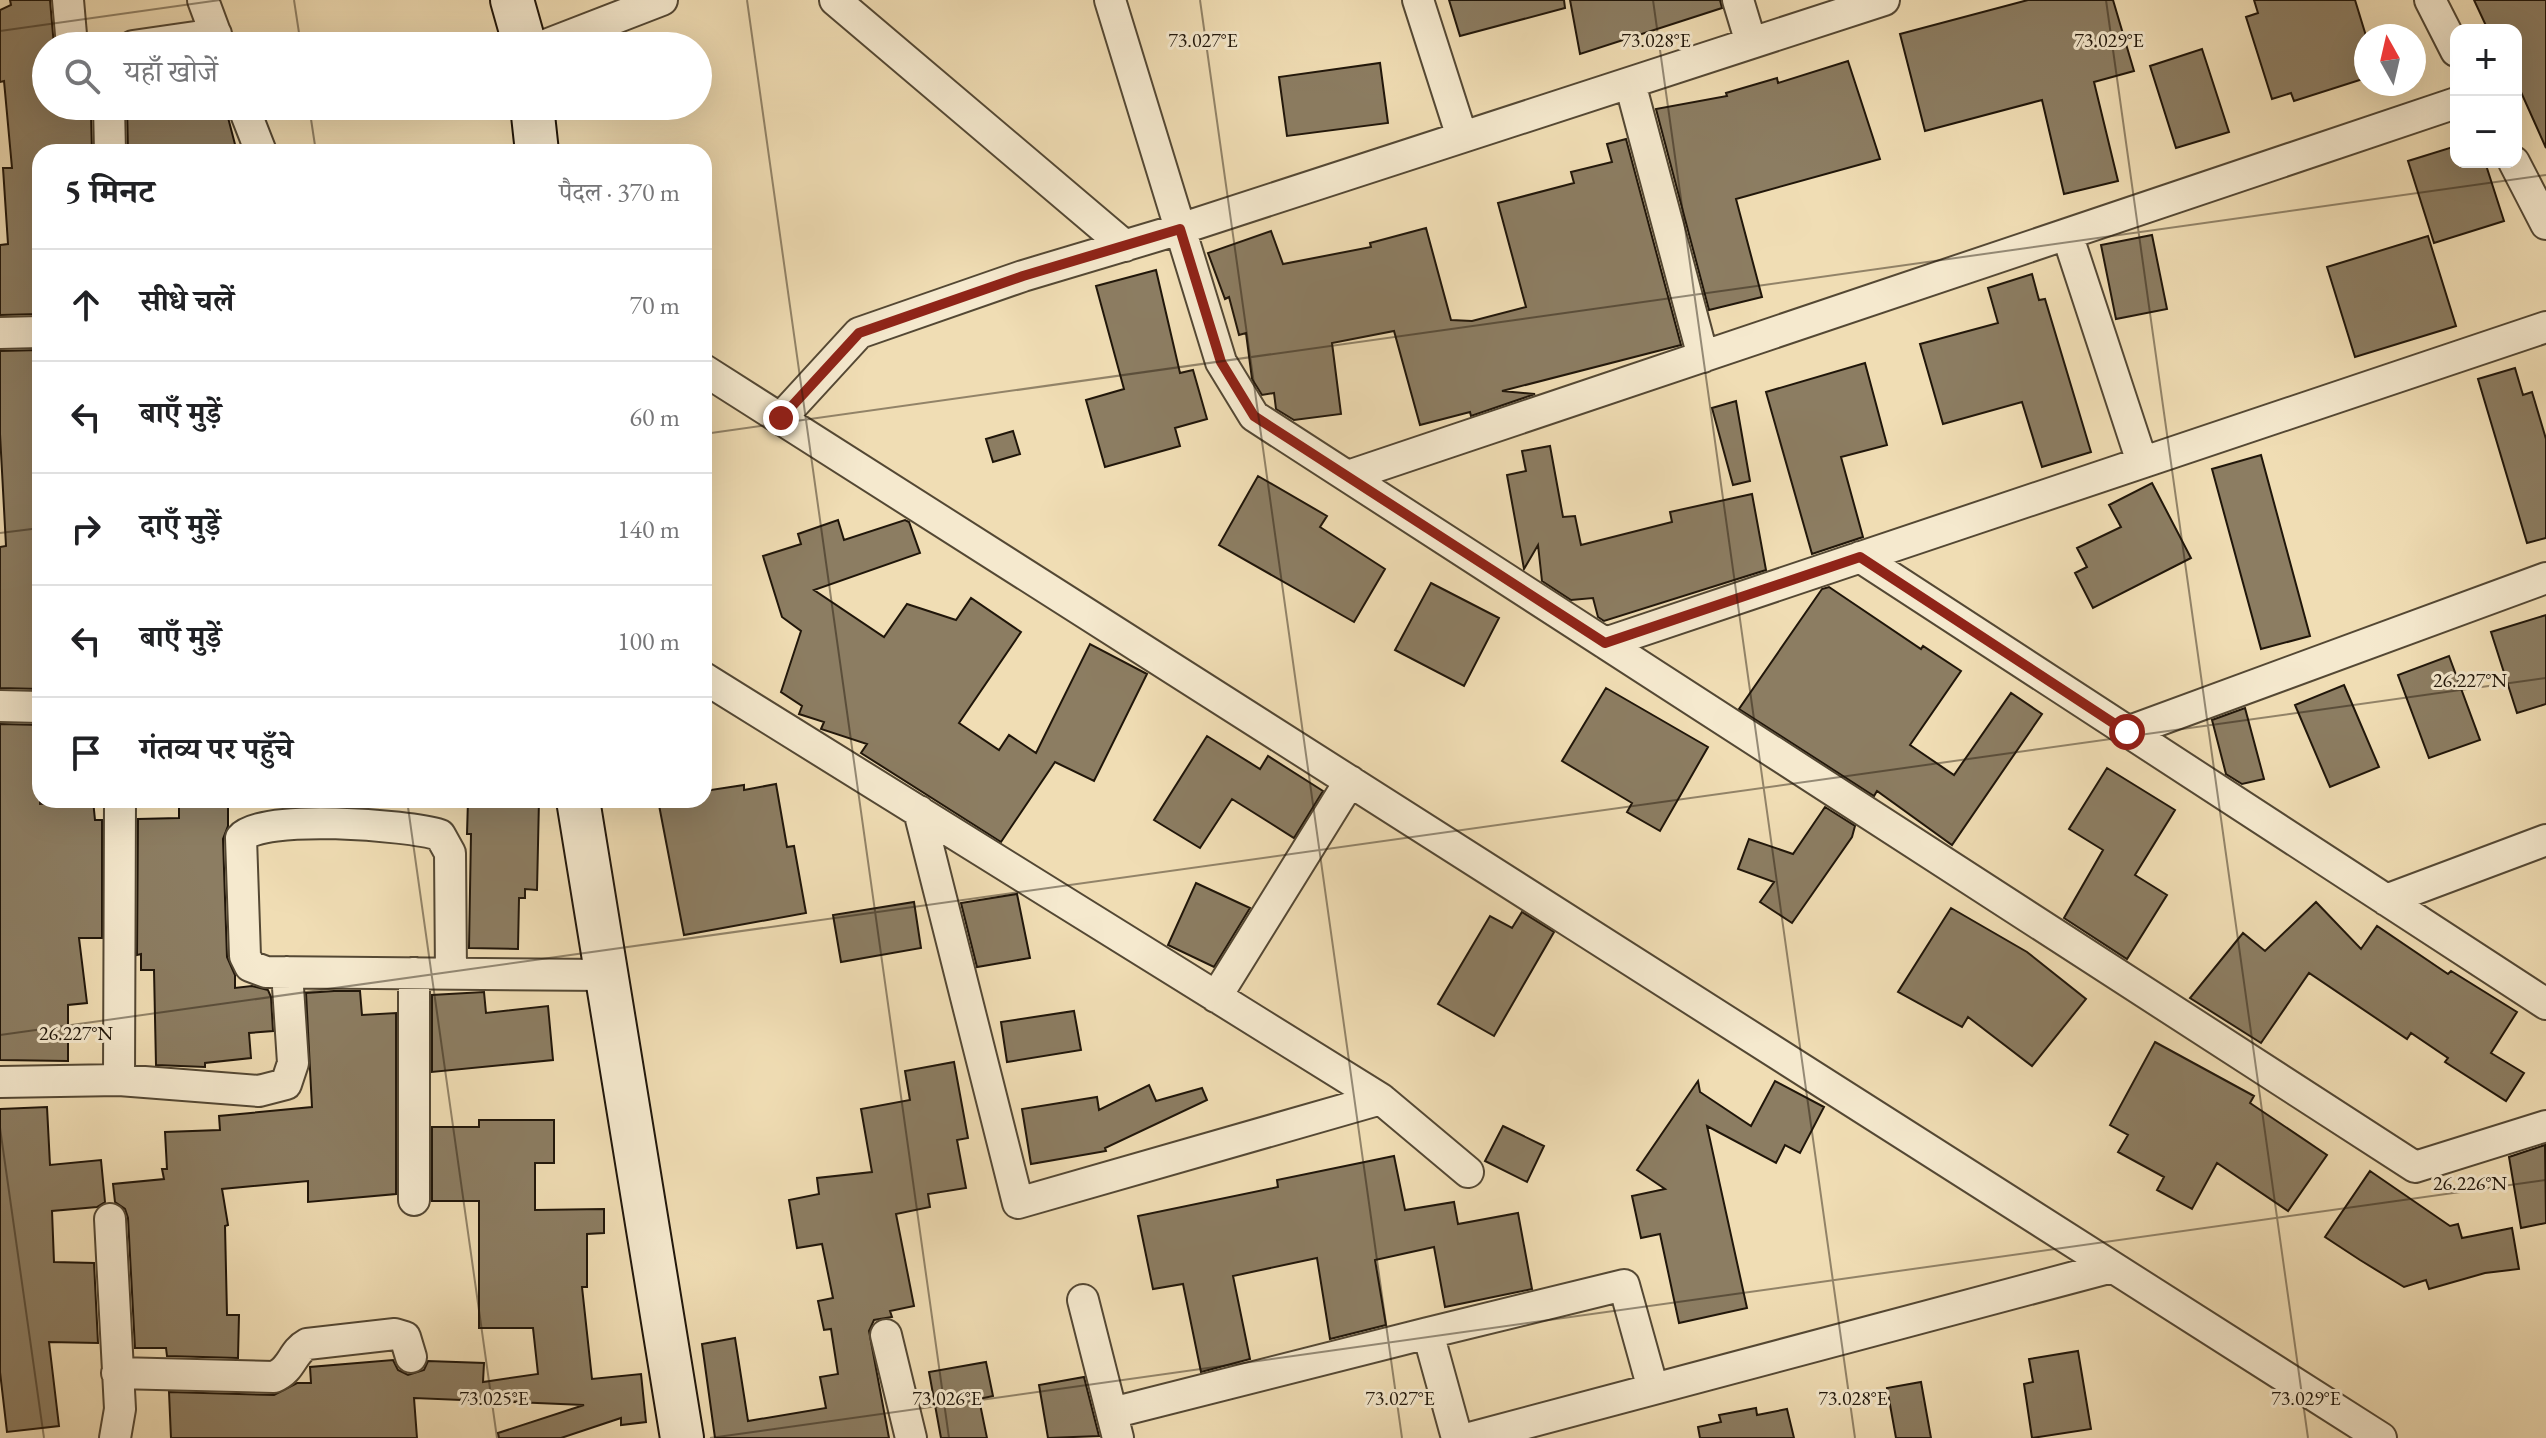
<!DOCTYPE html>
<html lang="hi">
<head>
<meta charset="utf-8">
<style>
	:root { --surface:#fff; --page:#f2f2f2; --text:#202124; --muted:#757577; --line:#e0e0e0 }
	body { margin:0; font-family:"EB Garamond","Noto Serif Devanagari",serif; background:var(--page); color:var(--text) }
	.controls { position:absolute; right:24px; top:24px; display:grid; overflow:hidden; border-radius:16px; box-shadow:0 8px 32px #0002 }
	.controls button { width:72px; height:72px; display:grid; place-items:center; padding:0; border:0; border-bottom:2px solid var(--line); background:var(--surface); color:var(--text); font:40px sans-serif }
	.compass { position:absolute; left:2354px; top:24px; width:72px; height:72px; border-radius:50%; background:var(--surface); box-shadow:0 8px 32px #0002; rotate:352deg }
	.stop { position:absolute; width:24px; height:24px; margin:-18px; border:6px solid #8f2418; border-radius:50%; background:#fff }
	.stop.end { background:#8f2418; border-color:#fff; box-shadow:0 2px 8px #0008 }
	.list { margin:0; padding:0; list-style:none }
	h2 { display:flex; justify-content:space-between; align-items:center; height:104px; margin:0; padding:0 32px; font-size:34px }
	h2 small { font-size:26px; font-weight:400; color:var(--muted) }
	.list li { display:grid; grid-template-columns:52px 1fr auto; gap:24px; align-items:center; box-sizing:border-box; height:112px; padding:0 32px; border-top:2px solid var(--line) }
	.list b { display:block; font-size:30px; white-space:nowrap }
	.list em { font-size:26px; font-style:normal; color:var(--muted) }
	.icon { flex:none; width:44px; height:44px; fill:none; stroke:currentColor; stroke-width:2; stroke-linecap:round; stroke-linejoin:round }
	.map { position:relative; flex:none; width:2546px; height:1438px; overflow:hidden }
	.search { position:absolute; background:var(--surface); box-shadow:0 8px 32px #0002; left:32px; top:32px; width:680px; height:88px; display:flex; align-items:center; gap:20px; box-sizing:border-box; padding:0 28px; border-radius:44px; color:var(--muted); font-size:30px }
	.panel { position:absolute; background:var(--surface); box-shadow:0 8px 32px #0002; left:32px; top:144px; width:680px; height:664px; border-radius:24px }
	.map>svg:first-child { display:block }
</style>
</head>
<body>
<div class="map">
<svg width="2546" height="1438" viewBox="0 0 2546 1438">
	<rect width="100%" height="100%" fill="#f0ddb4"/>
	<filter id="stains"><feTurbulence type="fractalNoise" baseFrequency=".0025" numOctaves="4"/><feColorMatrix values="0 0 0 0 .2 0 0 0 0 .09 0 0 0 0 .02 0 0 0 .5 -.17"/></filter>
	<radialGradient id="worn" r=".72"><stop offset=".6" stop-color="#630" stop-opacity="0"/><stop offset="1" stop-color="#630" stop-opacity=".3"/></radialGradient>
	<path fill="#8c7d62" stroke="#20160a" stroke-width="2" d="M10,0H50L54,46H46V106H58L59,114H91L92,152H40V314L0,315V245L8,244L3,168H12L4,81L0,82V10L11,5Z
		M1449,0H1564L1565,8L1460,36Z
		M1570,0H1720L1722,8L1580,54Z
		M2028,0H2113L2134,71L2094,82L2118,181L2064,194L2042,100L1925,131L1900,34Z
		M2254,0H2355L2366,36V78L2294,101L2291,93L2272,99L2246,17L2258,13Z
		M2474,0H2546V148L2516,81V30H2488Z
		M2202,49L2229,132L2176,148L2150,66Z
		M1848,61L1880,159L1736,199L1762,297L1709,310L1656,109L1727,96L1726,93L1777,78L1778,83Z
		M1380,63L1388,123L1287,136L1279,77Z
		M127,106H225L237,152H128Z
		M1626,139L1681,345L1502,391L1535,394L1471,416L1470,412L1420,425L1394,331L1332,343L1341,414L1294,420L1276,409L1274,393L1262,395L1252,379L1246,333L1239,335L1229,297L1225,299L1208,253L1271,231L1283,264L1371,247L1370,243L1426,228L1451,320L1472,321L1526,307L1498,203L1574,183L1571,172L1612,162L1607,144Z
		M2456,146V162H2485L2504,221L2434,243L2408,161Z
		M2152,235L2167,309L2116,319L2101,245Z
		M2428,236L2456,326L2355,357L2327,267Z
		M1156,270L1180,373L1193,370L1207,419L1175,428L1180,446L1105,467L1086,400L1124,389L1096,286Z
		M2032,274L2039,300L2045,299L2091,452L2042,467L2022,402L1943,424L1920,344L1998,323L1988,288Z
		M40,350V689L0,688V547L6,546L0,434V351Z
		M1865,363L1887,445L1841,457L1863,537L1812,554L1766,392Z
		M2515,368L2523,395L2532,392L2546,439V538L2527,543L2478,379Z
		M1736,401L1750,481L1733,485L1712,408Z
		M1013,431L1020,454L993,462L986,439Z
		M1550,446L1563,517L1575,516L1581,545L1672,522L1670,512L1752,494L1766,570L1604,621L1598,617L1593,598L1571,600L1542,581L1538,545L1524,569L1507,475L1526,471L1522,451Z
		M2261,455L2310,636L2261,649L2212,469Z
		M1258,476L1327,516L1320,527L1385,569L1354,622L1219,545Z
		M2152,483L2191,558L2093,608L2075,573L2087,567L2077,548L2121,527L2109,505Z
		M838,520L844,540L905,520L909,522L920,553L814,590L884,637L907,604L956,620L971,598L1021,632L959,723L999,750L1009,735L1036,753L1090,644L1147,674L1094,781L1055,762L1001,842L861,753L867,744L821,729L824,722L799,714L802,706L781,692L801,631L782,617L763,556L801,544L798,534Z
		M1431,583L1499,618L1464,686L1395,650Z
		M1829,587L1921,649L1923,646L1961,671L1910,745L1954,775L2011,693L2042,714L1952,845L1877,791L1874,796L1739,709L1822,589Z
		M2546,615V704L2517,713L2491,632Z
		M2449,656L2480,740L2429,758L2398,675Z
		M2344,685L2379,767L2330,787L2295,705Z
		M1606,688L1708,747L1660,831L1627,812L1632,803L1562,761Z
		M2245,708L2264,779L2242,784L2226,774L2212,720Z
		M0,724L40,725V804L93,800L95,820H102V938H79L87,1003L68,1005V1061L0,1060Z
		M1207,736L1260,769L1268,756L1323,791L1294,838L1232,799L1200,848L1154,820Z
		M2107,768L2175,810L2135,875L2167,895L2127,959L2064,918L2103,850L2069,829Z
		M776,784L787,847L794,846L806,913L684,935L658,800H704V791L744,785V790Z
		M179,800H228V826L223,839L227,957L235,975V988L252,986L268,990L271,997L273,1031L249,1033L251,1058L205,1063V1067L156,1065L154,970H141V954L137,955L138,819L179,818Z
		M468,800H539L537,890L525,889V898H519L518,949L469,948L471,834H467Z
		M1825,807L1855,826L1852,837L1792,923L1760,902L1774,882L1738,869L1749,839L1793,854Z
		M1196,883L1250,908L1214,967L1168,945Z
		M1017,894L1030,958L977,967L961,903Z
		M914,902L921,948L841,962L833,915Z
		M2316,902L2361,949L2377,926L2448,974L2451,971L2517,1012L2491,1053L2524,1073L2506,1101L2445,1062L2448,1058L2411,1033L2407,1039L2309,973L2261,1043L2190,998L2243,933L2265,951Z
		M1951,908L2027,952L2086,999L2032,1066L1968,1017L1962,1027L1898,992Z
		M1522,912L1554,932L1494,1036L1438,1004L1490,916L1512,928Z
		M334,991H360L362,1015L396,1013V1194L308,1202V1181L222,1189L228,1225L225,1226L227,1315H239L238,1358L167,1356L166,1348H135L128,1218L125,1209L115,1202L113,1184L164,1179L162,1169H167L165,1132L220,1130L219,1116L312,1107L306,993Z
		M484,992L486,1013L548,1006L553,1060L432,1072V995Z
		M1074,1011L1081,1050L1007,1062L1001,1022Z
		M2155,1042L2254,1096L2250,1103L2327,1155L2288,1211L2217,1163L2192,1209L2157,1190L2164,1177L2118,1152L2128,1135L2110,1125Z
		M954,1062L968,1138L957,1140L966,1188L928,1194L930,1207L896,1214L914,1306L890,1311L892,1317L874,1320L869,1331L889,1438H715L702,1344L735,1338L748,1421L826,1408L820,1377L838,1374L831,1329L824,1330L818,1301L833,1298L822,1244L797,1248L789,1200L819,1194L817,1178L872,1172L861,1109L910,1100L905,1071Z
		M1698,1081L1700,1092L1751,1126L1775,1081L1824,1107L1800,1153L1785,1145L1776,1163L1707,1126L1747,1308L1679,1323L1660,1234L1641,1238L1632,1196L1665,1189L1637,1170Z
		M1149,1085L1156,1101L1202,1088L1207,1100L1105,1148L1106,1151L1031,1164L1022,1109L1097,1097L1099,1110Z
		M47,1107L50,1165L101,1160L105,1202L97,1207L52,1211L54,1262L94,1263L98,1343L49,1342L59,1426L7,1432L0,1372V1109Z
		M479,1120H554V1163H535V1210L604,1209V1233L587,1234V1287H582L592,1379L641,1374L646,1422L621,1425V1418L561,1438H499L498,1433L584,1405L414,1398L417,1438H171L169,1392L274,1395L297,1383H311L310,1367L393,1360L398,1370L408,1375L424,1370L428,1361L484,1363L483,1382L538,1374L533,1328H479V1201H432V1127H479Z
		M1503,1126L1544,1146L1527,1182L1485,1161Z
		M2545,1145L2546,1223L2521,1228L2509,1157Z
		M1394,1156L1405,1210L1454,1202L1458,1224L1518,1213L1532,1289L1445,1307L1434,1247L1375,1260L1386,1325L1330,1339L1317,1258L1233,1276L1250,1359L1201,1372L1183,1284L1153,1289L1138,1216L1278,1187L1277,1180Z
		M2370,1171L2450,1226L2458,1224L2462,1238L2512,1228L2519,1269L2485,1273L2429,1289L2426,1280L2404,1287L2360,1260L2325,1237Z
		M2078,1351L2091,1429L2032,1438L2024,1384L2033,1382L2029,1359Z
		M986,1362L993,1396L979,1399L987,1438H941L929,1372Z
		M1084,1377L1099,1436L1048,1438L1039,1385Z
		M1921,1382L1931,1438H1896L1887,1388Z
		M1756,1408L1757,1415L1787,1409L1794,1438H1700L1698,1427L1721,1422L1719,1415Z"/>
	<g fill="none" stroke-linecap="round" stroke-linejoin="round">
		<g stroke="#544834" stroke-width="34">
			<path id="street" d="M68,0L72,46
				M203,0L220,46
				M835,0L1125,246
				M1110,0L1221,362L1254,416L2415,1167L2546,1126
				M1418,0L1462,137
				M1738,0L1751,43
				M2430,0L2456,51
				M133,46L216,34
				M543,46L662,0
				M1630,83L1703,357
				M109,106L110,152
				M243,106L261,152
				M2514,162L2546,224
				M2067,234L2142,462
				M0,333L40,332
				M704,370L2381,1438
				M781,418L859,333L1023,276L1180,229L1884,0
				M1348,476L2456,103
				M1860,557L2546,1004
				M1605,643L2546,327
				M704,678L1381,1099L1018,1203L919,811
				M0,706L40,707
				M2127,732L2546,578
				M2386,900L2546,840
				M451,973L450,853L440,835C408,825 261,813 241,838L245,956L250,966L266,972L605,975
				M1216,997L1350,781
				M119,1080L120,800
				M0,1082L119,1080L259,1091L286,1084L293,1063L287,972
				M1381,1099L1468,1172
				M414,1200V973
				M110,1219L120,1409L115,1438
				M1083,1300L1118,1438
				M1428,1333L1624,1285L1653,1389
				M886,1335L911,1438
				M117,1373L274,1377C292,1370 292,1352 307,1344L395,1334L405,1337L411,1357
				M1112,1413L1428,1333L1457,1438
				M1470,1438L2112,1267"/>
		</g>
		<g stroke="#20160a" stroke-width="46">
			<path id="secondary" d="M512,0L525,46
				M532,106L537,152
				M578,800L682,1438"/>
		</g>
		<use href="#street" stroke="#f5e9ce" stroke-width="30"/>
		<use href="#secondary" stroke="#f5e9ce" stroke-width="42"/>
	</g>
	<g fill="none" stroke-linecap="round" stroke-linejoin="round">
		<path stroke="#8f2418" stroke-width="10" d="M781,418L859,333L1023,276L1180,229L1221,362L1254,416L1605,643L1860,557L2127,732"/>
	</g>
	<path fill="none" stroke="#20160a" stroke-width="2" stroke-opacity="0.45" d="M294,0L301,46M747,0L949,1438M1200,0L1402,1438M1653,0L1855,1438M2106,0L2308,1438M0,31L220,0M309,106L316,152M704,434L2546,175M0,533L40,528M407,800L497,1438M0,1035L2546,678M0,1128L44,1438M710,1438L2546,1180"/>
	<g font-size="20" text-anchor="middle" fill="#20160a" stroke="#f5e9ce" stroke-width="6" stroke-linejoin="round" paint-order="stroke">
		<text x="1203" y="47">73.027°E</text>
		<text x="1656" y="47">73.028°E</text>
		<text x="2109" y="47">73.029°E</text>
		<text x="2470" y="687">26.227°N</text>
		<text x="76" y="1040">26.227°N</text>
		<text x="2470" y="1190">26.226°N</text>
		<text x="494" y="1405">73.025°E</text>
		<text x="947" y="1405">73.026°E</text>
		<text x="1400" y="1405">73.027°E</text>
		<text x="1853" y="1405">73.028°E</text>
		<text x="2306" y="1405">73.029°E</text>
	</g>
	<rect width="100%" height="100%" filter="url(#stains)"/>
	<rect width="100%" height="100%" fill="url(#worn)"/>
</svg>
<div class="controls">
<button>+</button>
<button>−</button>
</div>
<svg class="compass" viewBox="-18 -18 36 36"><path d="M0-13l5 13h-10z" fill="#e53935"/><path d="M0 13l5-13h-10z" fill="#757577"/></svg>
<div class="stop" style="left:2127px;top:732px"></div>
<div class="stop end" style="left:781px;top:418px"></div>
<div class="search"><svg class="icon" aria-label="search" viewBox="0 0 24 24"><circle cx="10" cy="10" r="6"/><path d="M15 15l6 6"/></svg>यहाँ खोजें</div>
<section class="panel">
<h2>5 मिनट<small>पैदल · 370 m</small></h2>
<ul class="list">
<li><svg class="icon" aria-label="ahead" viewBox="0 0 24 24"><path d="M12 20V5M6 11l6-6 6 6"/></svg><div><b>सीधे चलें</b></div><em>70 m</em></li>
<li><svg class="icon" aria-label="left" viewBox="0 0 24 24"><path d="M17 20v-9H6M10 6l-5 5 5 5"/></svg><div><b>बाएँ मुड़ें</b></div><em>60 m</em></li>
<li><svg class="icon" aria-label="right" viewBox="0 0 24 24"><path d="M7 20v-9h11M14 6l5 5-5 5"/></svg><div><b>दाएँ मुड़ें</b></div><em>140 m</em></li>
<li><svg class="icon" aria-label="left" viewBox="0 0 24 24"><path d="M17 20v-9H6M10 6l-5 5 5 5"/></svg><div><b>बाएँ मुड़ें</b></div><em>100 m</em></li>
<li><svg class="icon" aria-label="arrive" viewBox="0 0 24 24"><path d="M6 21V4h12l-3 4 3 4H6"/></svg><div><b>गंतव्य पर पहुँचे</b></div></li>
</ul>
</section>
</div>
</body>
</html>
